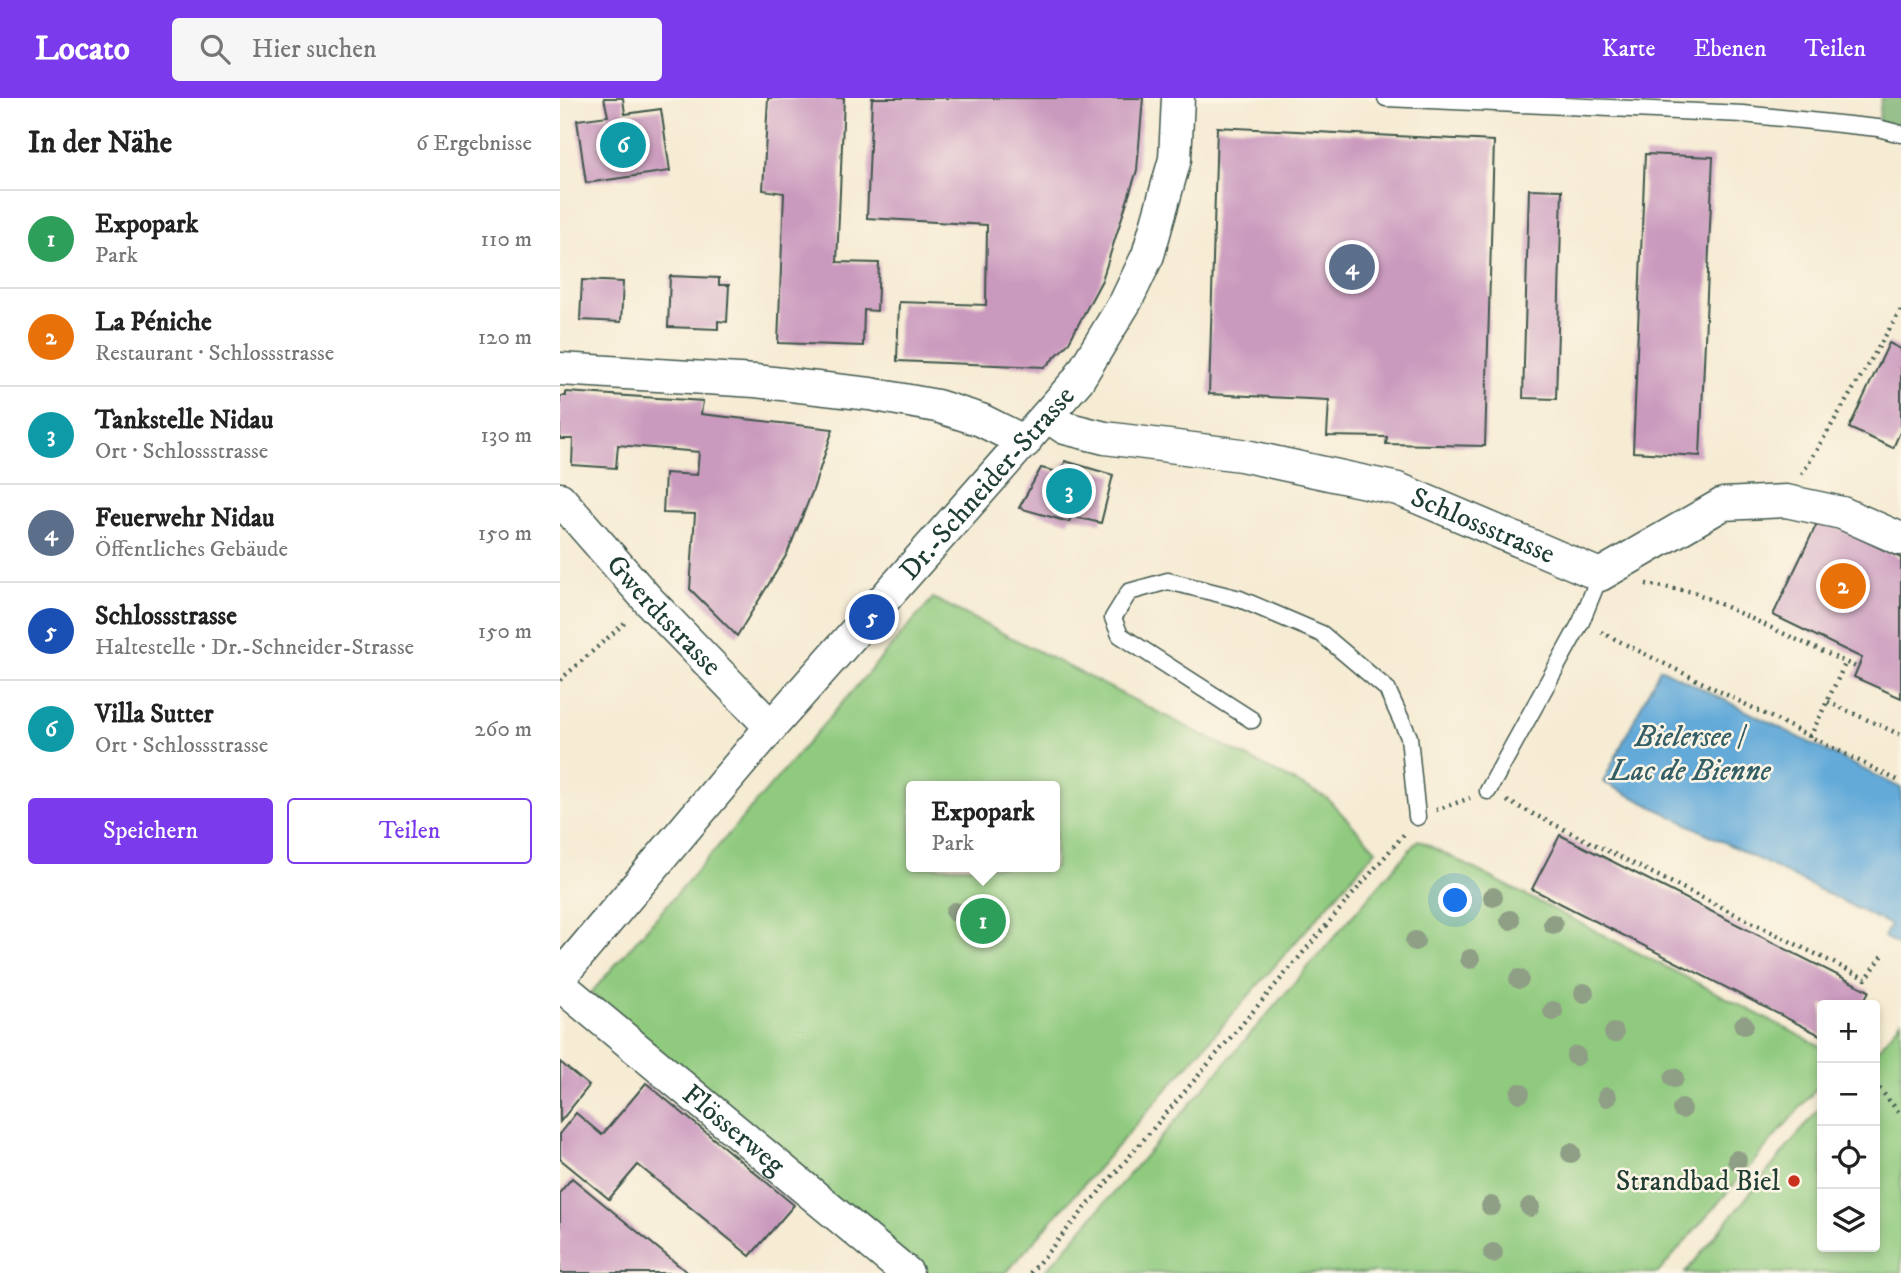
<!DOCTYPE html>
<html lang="de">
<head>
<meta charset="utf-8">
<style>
	:root { --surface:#fff; --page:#f6f6f6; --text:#222; --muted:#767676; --line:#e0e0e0; --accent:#7c3aed }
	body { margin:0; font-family:"IM FELL DW Pica",serif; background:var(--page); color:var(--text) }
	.controls { position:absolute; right:21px; bottom:21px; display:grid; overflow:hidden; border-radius:7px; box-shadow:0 4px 10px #0003 }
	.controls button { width:63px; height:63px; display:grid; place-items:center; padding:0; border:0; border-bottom:2px solid var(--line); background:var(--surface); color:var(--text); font:35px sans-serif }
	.you { position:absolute; left:896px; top:803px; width:24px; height:24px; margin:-18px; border:5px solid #fff; border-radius:50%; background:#1a73e8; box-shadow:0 0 0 10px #1a73e833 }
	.badge { display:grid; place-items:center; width:46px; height:46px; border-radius:50%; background:var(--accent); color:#fff; font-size:23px; font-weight:700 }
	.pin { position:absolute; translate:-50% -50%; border:4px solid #fff; box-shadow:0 2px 7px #0006 }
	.popup { position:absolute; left:346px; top:683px; width:154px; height:91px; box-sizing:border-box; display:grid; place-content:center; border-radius:7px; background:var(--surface); filter:drop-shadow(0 2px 5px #0005); font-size:23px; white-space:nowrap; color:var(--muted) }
	.popup b { font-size:26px; color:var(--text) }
	.popup::after { content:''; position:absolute; left:50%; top:100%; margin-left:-14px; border:14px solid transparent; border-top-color:var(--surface) }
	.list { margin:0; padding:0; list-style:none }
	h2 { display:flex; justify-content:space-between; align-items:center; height:91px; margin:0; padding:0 28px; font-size:30px }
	h2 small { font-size:23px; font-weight:400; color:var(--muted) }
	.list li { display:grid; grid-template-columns:46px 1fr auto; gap:21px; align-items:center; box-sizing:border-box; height:98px; padding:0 28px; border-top:2px solid var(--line) }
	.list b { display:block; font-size:26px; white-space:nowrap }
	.list p { margin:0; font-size:23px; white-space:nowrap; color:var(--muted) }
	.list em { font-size:23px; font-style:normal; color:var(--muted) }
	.actions { display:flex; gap:14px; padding:21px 28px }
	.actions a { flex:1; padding:16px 0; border:2px solid var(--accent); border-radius:7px; text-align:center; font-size:24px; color:var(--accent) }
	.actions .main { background:var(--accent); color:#fff }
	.icon { flex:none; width:38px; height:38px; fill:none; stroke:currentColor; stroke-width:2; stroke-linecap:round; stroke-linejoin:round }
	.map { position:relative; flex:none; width:1341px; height:1175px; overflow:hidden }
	header { display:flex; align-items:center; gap:42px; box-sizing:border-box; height:98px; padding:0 35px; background:var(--accent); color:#fff }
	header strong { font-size:33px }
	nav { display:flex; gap:38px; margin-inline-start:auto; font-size:24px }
	.search { width:490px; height:63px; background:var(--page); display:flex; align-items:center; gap:18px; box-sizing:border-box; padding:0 24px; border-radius:7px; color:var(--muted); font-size:26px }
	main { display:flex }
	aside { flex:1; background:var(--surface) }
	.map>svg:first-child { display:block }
</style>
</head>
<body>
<header>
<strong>Locato</strong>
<div class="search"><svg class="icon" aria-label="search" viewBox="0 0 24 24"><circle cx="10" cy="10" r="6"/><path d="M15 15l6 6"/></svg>Hier suchen</div>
<nav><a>Karte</a><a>Ebenen</a><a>Teilen</a></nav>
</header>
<main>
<aside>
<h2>In der Nähe<small>6 Ergebnisse</small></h2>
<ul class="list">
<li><span class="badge" style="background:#2e9e5b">1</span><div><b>Expopark</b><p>Park</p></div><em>110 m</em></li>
<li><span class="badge" style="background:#e8710a">2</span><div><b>La Péniche</b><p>Restaurant · Schlossstrasse</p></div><em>120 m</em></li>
<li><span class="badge" style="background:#0f9aa8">3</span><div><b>Tankstelle Nidau</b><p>Ort · Schlossstrasse</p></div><em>130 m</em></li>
<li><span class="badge" style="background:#5c6f8a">4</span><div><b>Feuerwehr Nidau</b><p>Öffentliches Gebäude</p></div><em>150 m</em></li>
<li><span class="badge" style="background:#1a4fb4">5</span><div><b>Schlossstrasse</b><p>Haltestelle · Dr.-Schneider-Strasse</p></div><em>150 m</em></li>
<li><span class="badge" style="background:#0f9aa8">6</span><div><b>Villa Sutter</b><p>Ort · Schlossstrasse</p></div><em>260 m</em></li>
</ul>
<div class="actions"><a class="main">Speichern</a><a>Teilen</a></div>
</aside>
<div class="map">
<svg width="1341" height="1175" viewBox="0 0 1341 1175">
	<rect width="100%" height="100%" fill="#fcf5e5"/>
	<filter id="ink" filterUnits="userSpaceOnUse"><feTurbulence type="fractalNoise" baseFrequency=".0143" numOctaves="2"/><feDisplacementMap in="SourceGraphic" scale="14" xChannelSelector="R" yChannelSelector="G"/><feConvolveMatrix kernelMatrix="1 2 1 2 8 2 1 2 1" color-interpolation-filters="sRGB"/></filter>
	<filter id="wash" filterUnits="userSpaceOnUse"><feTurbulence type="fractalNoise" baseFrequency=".00686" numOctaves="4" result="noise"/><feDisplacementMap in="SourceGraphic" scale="28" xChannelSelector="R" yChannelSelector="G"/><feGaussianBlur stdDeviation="1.57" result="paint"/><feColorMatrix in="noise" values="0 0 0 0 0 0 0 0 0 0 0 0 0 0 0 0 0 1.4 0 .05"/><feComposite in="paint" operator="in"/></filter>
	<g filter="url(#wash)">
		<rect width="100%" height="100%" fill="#f6ebd3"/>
		<path fill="#90ca7f" stroke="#58845a" stroke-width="2" fill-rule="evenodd" d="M373,500L767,700L816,752L446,1175H360L31,895ZM351,688H495V769H351Z
			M858,742L1262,949V984L1098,1175H484Z
			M1341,923V1175H1125L1262,1007V1149H1315V956Z"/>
		<path fill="#74ae6e" stroke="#4a7651" stroke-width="2" d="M1321,0H1341V36L1318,30Z"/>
		<path fill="#63aad9" stroke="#417486" stroke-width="2" d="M1100,570L1341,690L1340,848L1324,839L1330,827L1043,684Z"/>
		<g id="blocks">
			<path fill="#ca9abe" d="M44,0H63L65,16L101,11L110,73L26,85L17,22L48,18Z
				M208,0H284L277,164L319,165L317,213L304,212L303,248L218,245L224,95L203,92Z
				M312,0H583L577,72L542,182L508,246L485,269L337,263L339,204L426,207L427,127L307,120Z
				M657,29L934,43L925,348L826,346L827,339L767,338L769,302L649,296Z
				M1085,56L1153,59L1140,358L1073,354Z
				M969,91L1002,92L996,301L963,300Z
				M110,178L159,180V187H169L167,224L158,223V231L108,229Z
				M22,182L63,184L61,224L20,222Z
				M1329,245L1341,251V332L1333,350L1289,330Z
				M6,294L143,303L141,316L273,331L253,392L227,456L177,538L130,491L135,416L103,415L105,375L137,377L139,354L58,347L56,370L12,367L13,341H0V298H6Z
				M505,363L553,377L541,425L511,418L509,424L459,410L481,370L502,375Z
				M1259,421L1341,460V600L1294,579L1302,560L1213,517Z
				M1000,737L1309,893L1302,907H1262V938L972,791Z
				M0,964L29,988L0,1024Z
				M86,985L234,1107L190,1158L78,1067L49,1101L0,1061V1035L16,1015L42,1037Z
				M12,1080L128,1175H0V1094Z"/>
		</g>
	</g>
	<g filter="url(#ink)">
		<use href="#blocks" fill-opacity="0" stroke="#3f574c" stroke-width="2"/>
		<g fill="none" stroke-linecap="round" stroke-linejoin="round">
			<g stroke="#3f574c" stroke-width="19">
				<path id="lane" d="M826,0L1183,16L1318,30L1341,36
					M692,622L560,537L553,520L569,494L608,483L680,501L762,536L827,591L849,639L857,719
					M928,693L1021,524L1040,477"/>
			</g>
			<g stroke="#3f574c" stroke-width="35">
				<g id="street">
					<path d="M0,271L195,283L310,296L377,308L421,322L465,344"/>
					<path id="s1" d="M487,318L505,330L545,340L681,357L838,391L1040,477L1163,406L1226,403L1282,415L1341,441"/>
					<path id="s2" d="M0,401L89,503L211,629"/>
					<path id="s3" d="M0,879L211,629L518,282L566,203L588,157L615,61L618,0"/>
					<path id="s4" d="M0,887L347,1175"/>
				</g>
			</g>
			<path stroke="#3f574c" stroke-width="4.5" stroke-dasharray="2 5" stroke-linecap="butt" d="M1242,376L1341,212
				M1086,486L1134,494L1298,570
				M1041,534L1341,684
				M0,582L68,522
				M1268,604L1341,637
				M1250,639L1286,564
				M947,703L1306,881L1323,857
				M876,712L910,700
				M1315,985L1341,1017
				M470,1175L845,735"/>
			<use href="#lane" stroke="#fff" stroke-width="16"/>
			<use href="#street" stroke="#fff" stroke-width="32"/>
		</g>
		<g fill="#8f9f86">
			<circle cx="933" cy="799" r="10"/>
			<circle cx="891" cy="807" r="10"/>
			<circle cx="395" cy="814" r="10"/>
			<circle cx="950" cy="822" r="10"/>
			<circle cx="993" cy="826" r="10"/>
			<circle cx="855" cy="843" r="10"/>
			<circle cx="910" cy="861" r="10"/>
			<circle cx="959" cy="881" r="10"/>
			<circle cx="1024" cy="895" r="10"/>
			<circle cx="993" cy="913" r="10"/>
			<circle cx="1184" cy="927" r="10"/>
			<circle cx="1054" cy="935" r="10"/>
			<circle cx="1016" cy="958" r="10"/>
			<circle cx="1114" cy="980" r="10"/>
			<circle cx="960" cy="995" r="10"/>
			<circle cx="1047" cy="999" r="10"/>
			<circle cx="1122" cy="1011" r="10"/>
			<circle cx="1011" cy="1055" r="10"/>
			<circle cx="1177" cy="1062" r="10"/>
			<circle cx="931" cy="1108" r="10"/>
			<circle cx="970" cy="1109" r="10"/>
			<circle cx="933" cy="1155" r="10"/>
		</g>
	</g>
	<circle fill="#c8321e" stroke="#fcf5e5" stroke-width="2.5" cx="1234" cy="1083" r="7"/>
	<g text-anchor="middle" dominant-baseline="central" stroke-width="5" stroke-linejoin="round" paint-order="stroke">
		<g font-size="28" fill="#1f3d34" stroke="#fcf5e5">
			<text stroke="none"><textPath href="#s3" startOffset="653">Dr.-Schneider-Strasse</textPath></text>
			<text stroke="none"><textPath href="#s1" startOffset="453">Schlossstrasse</textPath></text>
			<text stroke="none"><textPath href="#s2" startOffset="156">Gwerdtstrasse</textPath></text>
			<text stroke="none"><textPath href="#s4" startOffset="226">Flösserweg</textPath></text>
		</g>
		<g font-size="28" fill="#1f3d34" stroke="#fcf5e5" text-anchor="end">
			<text x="1220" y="1083">Strandbad Biel</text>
		</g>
		<g font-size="30" font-style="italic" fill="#335e66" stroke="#fcf5e5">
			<text x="1130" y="639">Bielersee /<tspan x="1130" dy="34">Lac de Bienne</tspan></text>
		</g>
	</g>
</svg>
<div class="controls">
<button>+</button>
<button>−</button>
<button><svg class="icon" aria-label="locate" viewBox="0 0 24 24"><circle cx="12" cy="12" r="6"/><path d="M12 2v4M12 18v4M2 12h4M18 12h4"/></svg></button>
<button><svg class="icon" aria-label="layers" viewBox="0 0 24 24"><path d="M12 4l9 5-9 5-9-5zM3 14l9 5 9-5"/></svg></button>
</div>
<div class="you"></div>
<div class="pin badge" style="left:423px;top:823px;background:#2e9e5b">1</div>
<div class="popup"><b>Expopark</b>Park</div>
<div class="pin badge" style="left:1283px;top:488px;background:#e8710a">2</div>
<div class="pin badge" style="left:509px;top:393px;background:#0f9aa8">3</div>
<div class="pin badge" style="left:792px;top:169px;background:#5c6f8a">4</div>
<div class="pin badge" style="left:312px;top:519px;background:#1a4fb4">5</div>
<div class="pin badge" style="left:63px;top:47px;background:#0f9aa8">6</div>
</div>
</main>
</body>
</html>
